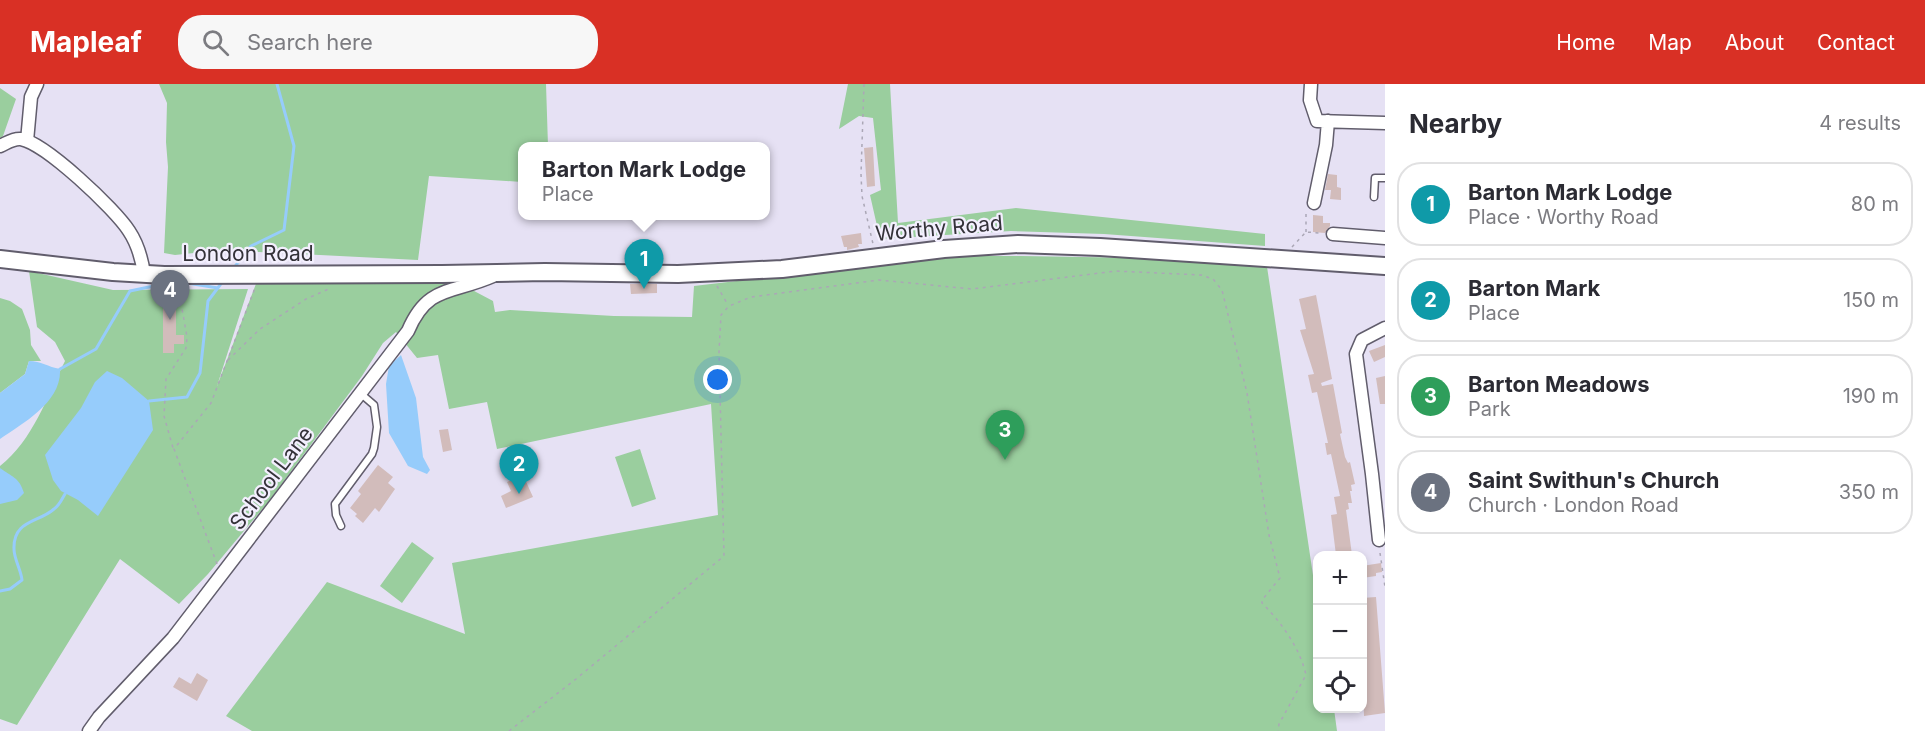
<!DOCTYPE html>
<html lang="en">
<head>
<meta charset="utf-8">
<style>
	:root { --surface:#fff; --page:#f7f7f7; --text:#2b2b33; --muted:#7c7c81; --line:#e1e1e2; --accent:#d93025 }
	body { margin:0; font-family:Inter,sans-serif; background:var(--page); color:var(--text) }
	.controls { position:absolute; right:18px; bottom:18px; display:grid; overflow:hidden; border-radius:12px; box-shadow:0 3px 9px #0003 }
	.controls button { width:54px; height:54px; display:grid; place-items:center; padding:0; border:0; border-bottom:2px solid var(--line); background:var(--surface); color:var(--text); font:30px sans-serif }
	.you { position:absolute; left:718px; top:296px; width:21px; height:21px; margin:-15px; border:4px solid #fff; border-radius:50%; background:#1a73e8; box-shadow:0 0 0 9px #1a73e833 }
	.badge { display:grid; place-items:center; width:39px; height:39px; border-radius:50%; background:var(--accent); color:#fff; font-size:20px; font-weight:700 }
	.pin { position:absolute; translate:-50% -50px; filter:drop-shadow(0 2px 3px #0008) }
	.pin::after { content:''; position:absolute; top:32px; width:21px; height:18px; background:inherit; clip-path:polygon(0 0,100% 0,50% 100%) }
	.popup { position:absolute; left:518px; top:58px; width:252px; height:78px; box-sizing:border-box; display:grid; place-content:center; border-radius:12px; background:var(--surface); filter:drop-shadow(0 2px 4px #0005); font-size:20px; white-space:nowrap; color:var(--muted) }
	.popup b { font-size:22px; color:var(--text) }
	.popup::after { content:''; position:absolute; left:50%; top:100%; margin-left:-12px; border:12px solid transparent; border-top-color:var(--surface) }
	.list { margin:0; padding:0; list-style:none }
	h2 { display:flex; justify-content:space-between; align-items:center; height:78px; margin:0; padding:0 24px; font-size:26px }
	h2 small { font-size:20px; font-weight:400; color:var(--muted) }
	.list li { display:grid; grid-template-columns:39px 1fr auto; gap:18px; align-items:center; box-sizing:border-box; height:84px; margin:0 12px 12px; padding:0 12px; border:2px solid var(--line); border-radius:24px }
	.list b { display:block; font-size:22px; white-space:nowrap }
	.list p { margin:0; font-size:20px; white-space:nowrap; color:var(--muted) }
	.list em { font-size:20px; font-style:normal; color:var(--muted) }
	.icon { flex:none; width:33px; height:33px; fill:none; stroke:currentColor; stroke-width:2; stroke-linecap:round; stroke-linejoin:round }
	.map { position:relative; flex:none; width:1385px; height:647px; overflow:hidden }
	header { display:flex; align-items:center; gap:36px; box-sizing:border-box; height:84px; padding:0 30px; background:var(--accent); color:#fff }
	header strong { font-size:28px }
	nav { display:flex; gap:33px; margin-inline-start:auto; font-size:21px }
	.search { width:420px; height:54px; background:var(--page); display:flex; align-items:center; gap:15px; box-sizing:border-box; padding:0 21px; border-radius:24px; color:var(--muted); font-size:22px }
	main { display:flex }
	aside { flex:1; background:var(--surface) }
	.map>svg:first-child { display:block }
</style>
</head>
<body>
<header>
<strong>Mapleaf</strong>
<div class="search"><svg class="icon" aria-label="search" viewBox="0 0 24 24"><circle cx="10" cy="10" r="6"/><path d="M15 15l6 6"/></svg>Search here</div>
<nav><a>Home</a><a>Map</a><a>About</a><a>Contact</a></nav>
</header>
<main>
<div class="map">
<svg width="1385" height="647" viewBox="0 0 1385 647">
	<rect width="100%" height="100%" fill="#e6e1f4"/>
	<path fill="#9ace9e" d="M159,0H546L548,62H522V98L429,92L418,176L222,166L175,171L164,169L168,83L166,58L167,19Z
		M848,0H890L898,139L1016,124L1265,150V162L1104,150L1011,147L880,155L870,111L881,106L873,34L859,32L839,45Z
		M0,4L16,15L3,52L0,54Z
		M947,172H1021L1266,176L1317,518L1318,624L1334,625L1337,647H252L226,632L327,498L465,550L452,479L718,431L711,320L497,365L487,318L449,325L438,271L417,274L396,248L383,259L362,292L269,417L208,490L179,520L120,475L17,641L0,635V382C33,356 47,313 65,277L55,258L37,243L29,187L113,206L248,205L217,302L259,192L442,190L493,217L495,228L510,226L614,232L692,233L694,202Z
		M0,214L10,217L22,225L30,246L31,261L41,277H29L25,290L0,309Z
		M640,365L656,415L632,423L615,373Z
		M412,458L434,474L402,519L380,502Z"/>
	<path fill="#96ccfb" d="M401,271L416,314L423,373L430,386L427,390L408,382L389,349L386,300L389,282Z
		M29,277C41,277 48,283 60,285C62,318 23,339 0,355V309L25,290Z
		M107,287L122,294L149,317L153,346L98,432L78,416L61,407L53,396L45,371L81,324L95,298Z
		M0,384C12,393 19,393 24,409L17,416L0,420Z"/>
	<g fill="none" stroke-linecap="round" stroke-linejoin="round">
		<path stroke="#96ccfb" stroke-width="3" d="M233,185L251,162L284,146L294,62L277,0
			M181,198L218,204
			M60,285L96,265L130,207L168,199
			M149,317L187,313L200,289L208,217L223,197
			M0,507L10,505L22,496C21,486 14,475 14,465C13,436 38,439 54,425C59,422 62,415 65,410"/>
	</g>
	<path fill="#d2bcbb" d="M873,63L875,102L867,103L864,64Z
		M1328,90L1337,91V103L1341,104V116L1330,115L1331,106H1325Z
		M1313,131L1323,132V139H1330V142L1325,149L1313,148Z
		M861,149L862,160H858L859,163L847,166V163H844L841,152Z
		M630,200H657V209L631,210Z
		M1316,211L1332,295L1321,299L1322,302L1333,300L1342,349L1340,350L1345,373L1348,379L1350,378L1355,400L1351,401L1352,407H1350L1352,419H1348L1349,425L1346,426L1352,471H1336L1331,431L1337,430L1334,413L1340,412L1331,370L1327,371L1325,359H1328L1317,308L1312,309L1308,291L1314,290L1300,246L1306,245L1299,215Z
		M163,222H176V251H184V260H174V269H163Z
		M1385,261V273L1374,278L1369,267Z
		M1385,292V320H1380L1376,294Z
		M448,345L452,366L443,368L439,346Z
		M378,381L393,393L388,399L395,405L379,428L375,424L363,439L355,432L357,430L350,424L361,410L358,407Z
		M523,391L533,413L506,424L501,412L511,407L507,398Z
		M1381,479L1382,488L1376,489V492L1362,494V482Z
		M1376,513L1385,629L1364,632L1362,574L1366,573L1363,554H1365L1362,542V514Z
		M197,589L208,596L197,617L173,603L179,593L191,600Z"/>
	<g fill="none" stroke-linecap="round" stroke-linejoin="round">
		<g stroke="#615d6c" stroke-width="9">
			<path id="service" d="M1374,113L1375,94H1385
				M341,442L336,431L335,420L372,370L374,364L377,343L374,321L360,309"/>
		</g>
		<g stroke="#615d6c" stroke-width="15">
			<path id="minor" d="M1311,0L1310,16L1317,37L1385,39
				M27,57L31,13L37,0
				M0,62C7,59 13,54 21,55C45,59 115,125 129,147C137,159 142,176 144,190
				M1314,119L1326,61L1328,37
				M1333,150L1385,154
				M1379,456L1372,390L1356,270L1362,256L1385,244
				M89,647L99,633L173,554L408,247C428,200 453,210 493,192"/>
		</g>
		<g stroke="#615d6c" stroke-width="20">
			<path id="secondary" d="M0,175L113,188L164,191L442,190L545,188L678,190L782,185L944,165L1018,160L1100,163L1385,182"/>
		</g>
		<path stroke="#aba7b6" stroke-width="1.5" stroke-dasharray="3 4.5" stroke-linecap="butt" d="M864,0L861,90L862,112L873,160
			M1306,148V128
			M1292,163L1306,148L1320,149
			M717,202L728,221
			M172,206L181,219L187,253L186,264L166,295L164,332L173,364
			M228,276L260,245L306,215L331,204
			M1380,469L1385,503
			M217,480L174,365L211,319L255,204
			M509,647L576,595L724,472L719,268L721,231L729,222L751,213L879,196L972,205L1116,187L1201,191L1213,195L1222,206L1247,309L1269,451L1280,494L1262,516V519C1281,538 1300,564 1306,591L1279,640L1278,647"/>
		<use href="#service" stroke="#fff" stroke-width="6"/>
		<use href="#minor" stroke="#fff" stroke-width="12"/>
		<use href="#secondary" stroke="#fff" stroke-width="16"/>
	</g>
	<g text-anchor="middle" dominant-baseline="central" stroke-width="4.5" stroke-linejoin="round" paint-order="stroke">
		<g font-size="21" fill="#343239" stroke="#f3effe">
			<text transform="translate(939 144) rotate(-5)">Worthy Road</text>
			<text x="248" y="169">London Road</text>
			<text transform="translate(271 394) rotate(-53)">School Lane</text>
		</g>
	</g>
</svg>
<div class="controls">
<button>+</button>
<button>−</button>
<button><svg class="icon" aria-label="locate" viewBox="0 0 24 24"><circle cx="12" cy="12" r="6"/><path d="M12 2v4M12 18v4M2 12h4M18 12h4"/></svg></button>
</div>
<div class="you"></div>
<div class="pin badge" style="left:644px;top:205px;background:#0f9aa8">1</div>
<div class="popup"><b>Barton Mark Lodge</b>Place</div>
<div class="pin badge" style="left:519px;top:410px;background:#0f9aa8">2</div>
<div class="pin badge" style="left:1005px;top:376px;background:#2e9e5b">3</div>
<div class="pin badge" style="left:170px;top:236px;background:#6b7280">4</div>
</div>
<aside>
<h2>Nearby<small>4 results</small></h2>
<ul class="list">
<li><span class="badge" style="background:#0f9aa8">1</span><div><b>Barton Mark Lodge</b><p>Place · Worthy Road</p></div><em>80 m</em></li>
<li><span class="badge" style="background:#0f9aa8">2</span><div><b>Barton Mark</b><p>Place</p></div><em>150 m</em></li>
<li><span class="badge" style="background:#2e9e5b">3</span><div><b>Barton Meadows</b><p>Park</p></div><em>190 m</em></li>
<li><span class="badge" style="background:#6b7280">4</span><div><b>Saint Swithun's Church</b><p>Church · London Road</p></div><em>350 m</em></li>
</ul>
</aside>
</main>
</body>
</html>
